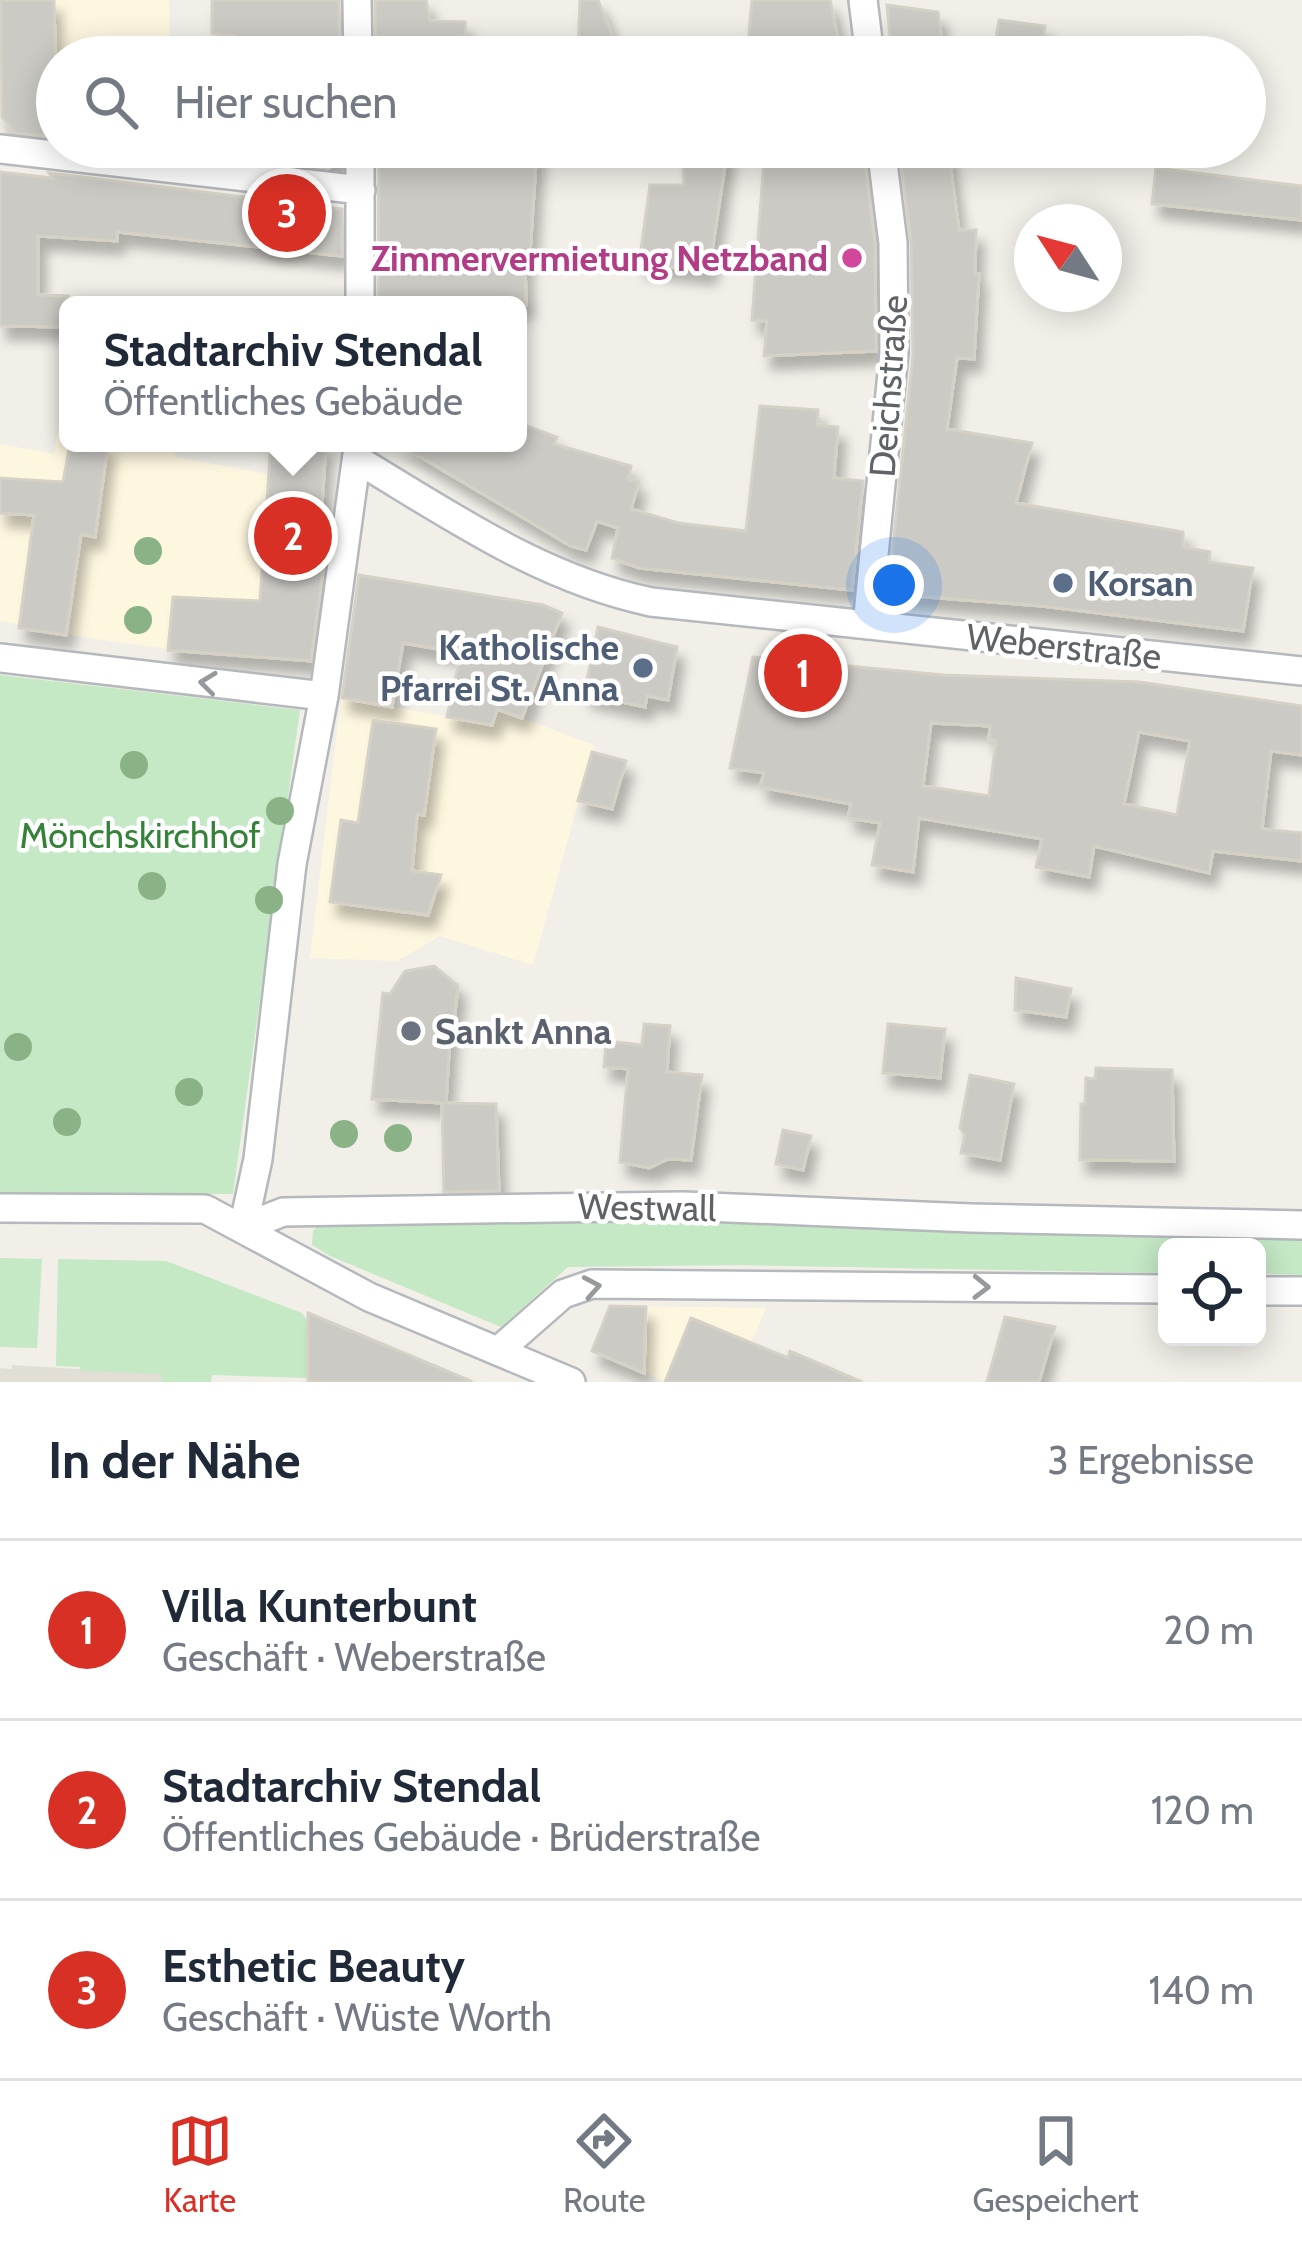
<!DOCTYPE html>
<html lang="de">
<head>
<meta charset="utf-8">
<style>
	:root { --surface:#fff; --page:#f6f6f7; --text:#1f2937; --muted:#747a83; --line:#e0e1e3; --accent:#d93025 }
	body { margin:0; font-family:Cabin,sans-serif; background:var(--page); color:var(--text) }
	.controls { position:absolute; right:36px; bottom:36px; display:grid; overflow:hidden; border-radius:18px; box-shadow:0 6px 30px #0003 }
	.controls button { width:108px; height:108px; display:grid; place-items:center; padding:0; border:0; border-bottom:3px solid var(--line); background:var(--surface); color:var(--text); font:60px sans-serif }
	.compass { position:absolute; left:1014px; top:204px; width:108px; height:108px; border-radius:50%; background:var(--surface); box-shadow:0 6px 30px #0003; rotate:306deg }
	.you { position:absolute; left:894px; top:585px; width:42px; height:42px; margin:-30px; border:9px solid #fff; border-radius:50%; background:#1a73e8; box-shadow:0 0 0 18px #1a73e833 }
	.badge { display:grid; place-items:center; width:78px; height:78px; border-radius:50%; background:var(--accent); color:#fff; font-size:39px; font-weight:700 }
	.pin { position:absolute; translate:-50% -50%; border:6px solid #fff; box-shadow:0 3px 12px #0006 }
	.popup { position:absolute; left:59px; top:296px; width:468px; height:156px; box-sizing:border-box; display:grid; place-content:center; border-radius:18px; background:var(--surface); filter:drop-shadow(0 3px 9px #0005); font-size:39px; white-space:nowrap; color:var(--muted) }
	.popup b { font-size:45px; color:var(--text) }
	.popup::after { content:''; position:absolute; left:50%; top:100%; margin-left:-24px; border:24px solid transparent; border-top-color:var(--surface) }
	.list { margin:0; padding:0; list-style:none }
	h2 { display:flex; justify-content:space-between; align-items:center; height:156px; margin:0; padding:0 48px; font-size:51px }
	h2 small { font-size:39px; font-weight:400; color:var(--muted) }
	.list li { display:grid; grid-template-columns:78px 1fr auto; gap:36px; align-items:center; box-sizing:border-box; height:180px; padding:0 48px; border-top:3px solid var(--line) }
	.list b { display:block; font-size:45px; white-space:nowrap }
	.list p { margin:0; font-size:39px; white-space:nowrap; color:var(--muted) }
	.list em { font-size:39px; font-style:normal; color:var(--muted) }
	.icon { flex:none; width:66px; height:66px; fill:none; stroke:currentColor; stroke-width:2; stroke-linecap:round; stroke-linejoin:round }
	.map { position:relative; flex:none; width:1302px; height:1382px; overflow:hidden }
	.search { position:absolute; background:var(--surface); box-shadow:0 6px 30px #0003; left:36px; right:36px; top:36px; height:132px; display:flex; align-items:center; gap:30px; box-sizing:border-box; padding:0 42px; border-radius:66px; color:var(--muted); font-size:45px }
	.sheet { height:696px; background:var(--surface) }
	nav { display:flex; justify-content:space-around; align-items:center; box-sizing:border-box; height:168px; border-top:3px solid var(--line); background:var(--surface); font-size:33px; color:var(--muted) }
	nav a { display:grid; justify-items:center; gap:6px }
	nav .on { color:var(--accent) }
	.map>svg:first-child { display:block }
</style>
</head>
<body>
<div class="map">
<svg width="1302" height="1382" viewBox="0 0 1302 1382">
	<defs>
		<filter id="shadow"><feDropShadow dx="7" dy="13" stdDeviation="6" flood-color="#0004"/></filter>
	</defs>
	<rect width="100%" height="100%" fill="#f1efe8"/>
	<path fill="#fef7e0" d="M1,0H169L170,57H57V80H54L53,66L1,61Z
		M61,412H68V443H174L175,457L269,474L325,476L312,661L168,649L19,628V624L0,621V444L54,454Z
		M341,697L491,725L497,709L594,745L533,965L440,936L397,961L310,958Z
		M610,1306L766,1308L734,1382H667L592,1351Z"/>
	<path fill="#e1ded6" d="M12,1365L162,1374V1382H0V1368L12,1369Z"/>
	<path fill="#c5e8c5" d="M0,675L300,710L233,1194L0,1193Z
		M685,1220L1302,1236V1275L1257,1274V1247H1167V1273L741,1265L568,1267L501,1327L330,1256L312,1245L313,1231L323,1221Z
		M0,1258L42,1259L37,1348L0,1347Z
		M58,1259L166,1261L302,1313L308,1322V1378L212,1375L211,1382H162L161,1374L81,1371L80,1367L56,1366Z"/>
	<path fill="#cccac5" stroke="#d6d1c6" stroke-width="3" fill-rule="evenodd" filter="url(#shadow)" d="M1,0H54L57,137L15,133L2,117Z
		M212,0H339L340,57H236L235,36L212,33Z
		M375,0H426L430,21L465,22L466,57H376Z
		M580,0H598L620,57H578Z
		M752,0H830L842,57H747Z
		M887,5L938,12L944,57H892Z
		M999,20L1045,26L1042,57L994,51Z
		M142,147H342V157L329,168Z
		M379,147H417L416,156L487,160V147H537L530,254L525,253L526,305H378Z
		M683,147H728L709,271L639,264L650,185H684Z
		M765,147H853L855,162L865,161L875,244L876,351L764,356L767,321L752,320Z
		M919,147H948L959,230H976L975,274H979L974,359L957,358L947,429L1032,443L1016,503L1183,532V547L1210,552L1209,562L1253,568L1243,631L1042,606L888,594L913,355L911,243L900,157L920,155Z
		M1156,168L1302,186V220L1152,204Z
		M0,172L53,178L49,173L342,209V256L117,232V241L38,236V295L68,296V327L0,326Z
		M760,406L818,410L817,425L838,427L834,478L863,481L852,590L639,568L612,558L618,528L597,521L586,550L571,546L397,443H521L527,426L557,437L554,444L631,466L628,479L639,482L631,509L678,523L746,531Z
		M70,443H108L95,537L81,534L66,635L19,628L34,515L0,513V478L63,482Z
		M271,443H326L318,569L323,570L311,661L168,650L173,597L260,601Z
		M359,575L543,605L562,613L522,718L497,709L492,725L447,717L461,653L403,643L392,707L342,698Z
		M598,627L677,647L668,700L647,696L645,707L584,694Z
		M753,657L943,675L1139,682L1302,706V755L1271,751L1262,829L1302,833V861L1213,851L1209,873L1094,846L1089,877L1036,867L1042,839L919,818L913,872L872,865L880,823L848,818L851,804L760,787L764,773L730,768ZM931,723L990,726L989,739L996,741L989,796L923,786ZM1139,732L1190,741L1177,815L1124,804Z
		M373,720L436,729L424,815L417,814L412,871L441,875L428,915L330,902L341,820L358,823Z
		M592,752L626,761L612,809L578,801Z
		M434,966L458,986L454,1022L451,1021L446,1103L496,1104L499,1191L444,1192L442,1103L372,1099L383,993L390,994L405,971Z
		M1016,978L1071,989L1066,1017L1015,1010Z
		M644,1024L670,1026L667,1072L702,1075L691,1160L668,1159L649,1168L620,1162L628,1069L604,1067L606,1041L642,1045Z
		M888,1024L945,1029L940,1078L883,1073Z
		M1096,1068L1172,1070L1174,1161L1080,1160L1081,1104H1085L1086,1078L1095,1079Z
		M970,1075L1014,1084L1000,1160L961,1153L965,1135L960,1128Z
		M783,1130L811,1136L803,1170L776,1164Z
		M610,1306L646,1307L644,1373L592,1351Z
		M308,1313L471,1381V1382H308Z
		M1005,1317L1055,1327L1039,1382H987Z
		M691,1318L788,1358L790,1351L862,1382H665Z"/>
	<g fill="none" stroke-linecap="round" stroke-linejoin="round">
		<g stroke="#b5b8bc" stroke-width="32">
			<path id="minor" d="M357,0L358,57
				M863,0L870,57
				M0,149L361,190
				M360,305V147
				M358,460C453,517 542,579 651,602L1302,671
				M867,625L894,353L893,243L881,147
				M0,658L324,696
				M0,1208L205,1209L369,1297L571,1382
				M243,1228L283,1212L683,1206L971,1218L1302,1225
				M243,1228L258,1159L292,864L324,696L358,447
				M1257,1291H1302
				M498,1351L563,1294L592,1284L1167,1289"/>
		</g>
		<use href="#minor" stroke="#fff" stroke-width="27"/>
	</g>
	<g fill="#89b387">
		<circle cx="148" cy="551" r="14"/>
		<circle cx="138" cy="620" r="14"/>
		<circle cx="134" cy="765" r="14"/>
		<circle cx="280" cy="811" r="14"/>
		<circle cx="152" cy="886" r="14"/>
		<circle cx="269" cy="900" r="14"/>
		<circle cx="18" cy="1047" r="14"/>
		<circle cx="189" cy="1092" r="14"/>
		<circle cx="67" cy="1122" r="14"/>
		<circle cx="344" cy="1134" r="14"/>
		<circle cx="398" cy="1138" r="14"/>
	</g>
	<defs><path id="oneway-chevron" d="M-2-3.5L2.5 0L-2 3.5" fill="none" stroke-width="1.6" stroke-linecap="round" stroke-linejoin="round" transform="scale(3)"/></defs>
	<g stroke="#979a9d">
		<use href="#oneway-chevron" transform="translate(208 683) rotate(-173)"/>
		<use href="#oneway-chevron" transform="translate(592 1287) rotate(-10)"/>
		<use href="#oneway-chevron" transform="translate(981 1287) rotate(1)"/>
	</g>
	<circle fill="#d1479c" stroke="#fff" stroke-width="4.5" cx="852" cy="258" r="12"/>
	<g fill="#5c6f8a" stroke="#fff" stroke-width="4.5">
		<circle cx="1063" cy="583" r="12"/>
		<circle cx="643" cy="668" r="12"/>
	</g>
	<circle fill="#6b7280" stroke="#fff" stroke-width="4.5" cx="411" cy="1031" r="12"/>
	<g text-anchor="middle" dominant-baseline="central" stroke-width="9" stroke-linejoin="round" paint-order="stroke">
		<g font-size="36" font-weight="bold" fill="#b23c85" stroke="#fff" text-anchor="end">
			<text x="828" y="258">Zimmervermietung Netzband</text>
		</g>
		<g font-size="36" fill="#5f6368" stroke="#fff">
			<text transform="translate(888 386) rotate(-86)">Deichstraße</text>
			<text transform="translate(1064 646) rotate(6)">Weberstraße</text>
			<text transform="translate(647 1207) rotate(1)">Westwall</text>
		</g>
		<g font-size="36" font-weight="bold" fill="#4e5e75" stroke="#fff" text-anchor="start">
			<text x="1087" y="583">Korsan</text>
			<text x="619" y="647" text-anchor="end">Katholische<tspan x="619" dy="41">Pfarrei St. Anna</tspan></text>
		</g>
		<g font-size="36" fill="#348238" stroke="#fff">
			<text x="140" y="835">Mönchskirchhof</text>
		</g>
		<g font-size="36" font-weight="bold" fill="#5b616d" stroke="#fff" text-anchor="start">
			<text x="435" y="1031">Sankt Anna</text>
		</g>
	</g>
</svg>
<div class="controls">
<button><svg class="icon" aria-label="locate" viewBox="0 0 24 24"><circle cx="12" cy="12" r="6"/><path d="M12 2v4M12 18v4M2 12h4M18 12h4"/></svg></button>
</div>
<svg class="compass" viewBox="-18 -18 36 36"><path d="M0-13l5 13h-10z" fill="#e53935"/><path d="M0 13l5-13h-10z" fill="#747a83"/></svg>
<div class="you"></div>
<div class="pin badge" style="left:803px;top:673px">1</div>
<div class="pin badge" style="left:293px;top:536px">2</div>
<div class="popup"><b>Stadtarchiv Stendal</b>Öffentliches Gebäude</div>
<div class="pin badge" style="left:287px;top:213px">3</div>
<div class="search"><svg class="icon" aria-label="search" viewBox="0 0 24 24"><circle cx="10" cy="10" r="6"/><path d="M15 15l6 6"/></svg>Hier suchen</div>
</div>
<section class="sheet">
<h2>In der Nähe<small>3 Ergebnisse</small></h2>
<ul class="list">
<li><span class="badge">1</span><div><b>Villa Kunterbunt</b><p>Geschäft · Weberstraße</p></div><em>20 m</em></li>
<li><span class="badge">2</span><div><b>Stadtarchiv Stendal</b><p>Öffentliches Gebäude · Brüderstraße</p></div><em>120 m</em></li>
<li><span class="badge">3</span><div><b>Esthetic Beauty</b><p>Geschäft · Wüste Worth</p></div><em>140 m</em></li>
</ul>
</section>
<nav>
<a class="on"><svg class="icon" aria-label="map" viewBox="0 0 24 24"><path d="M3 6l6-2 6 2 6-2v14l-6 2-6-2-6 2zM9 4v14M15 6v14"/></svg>Karte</a>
<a><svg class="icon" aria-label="directions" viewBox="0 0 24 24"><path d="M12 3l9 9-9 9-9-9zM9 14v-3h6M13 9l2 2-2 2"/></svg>Route</a>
<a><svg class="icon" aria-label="saved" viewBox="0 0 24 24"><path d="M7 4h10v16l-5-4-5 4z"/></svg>Gespeichert</a>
</nav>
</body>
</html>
